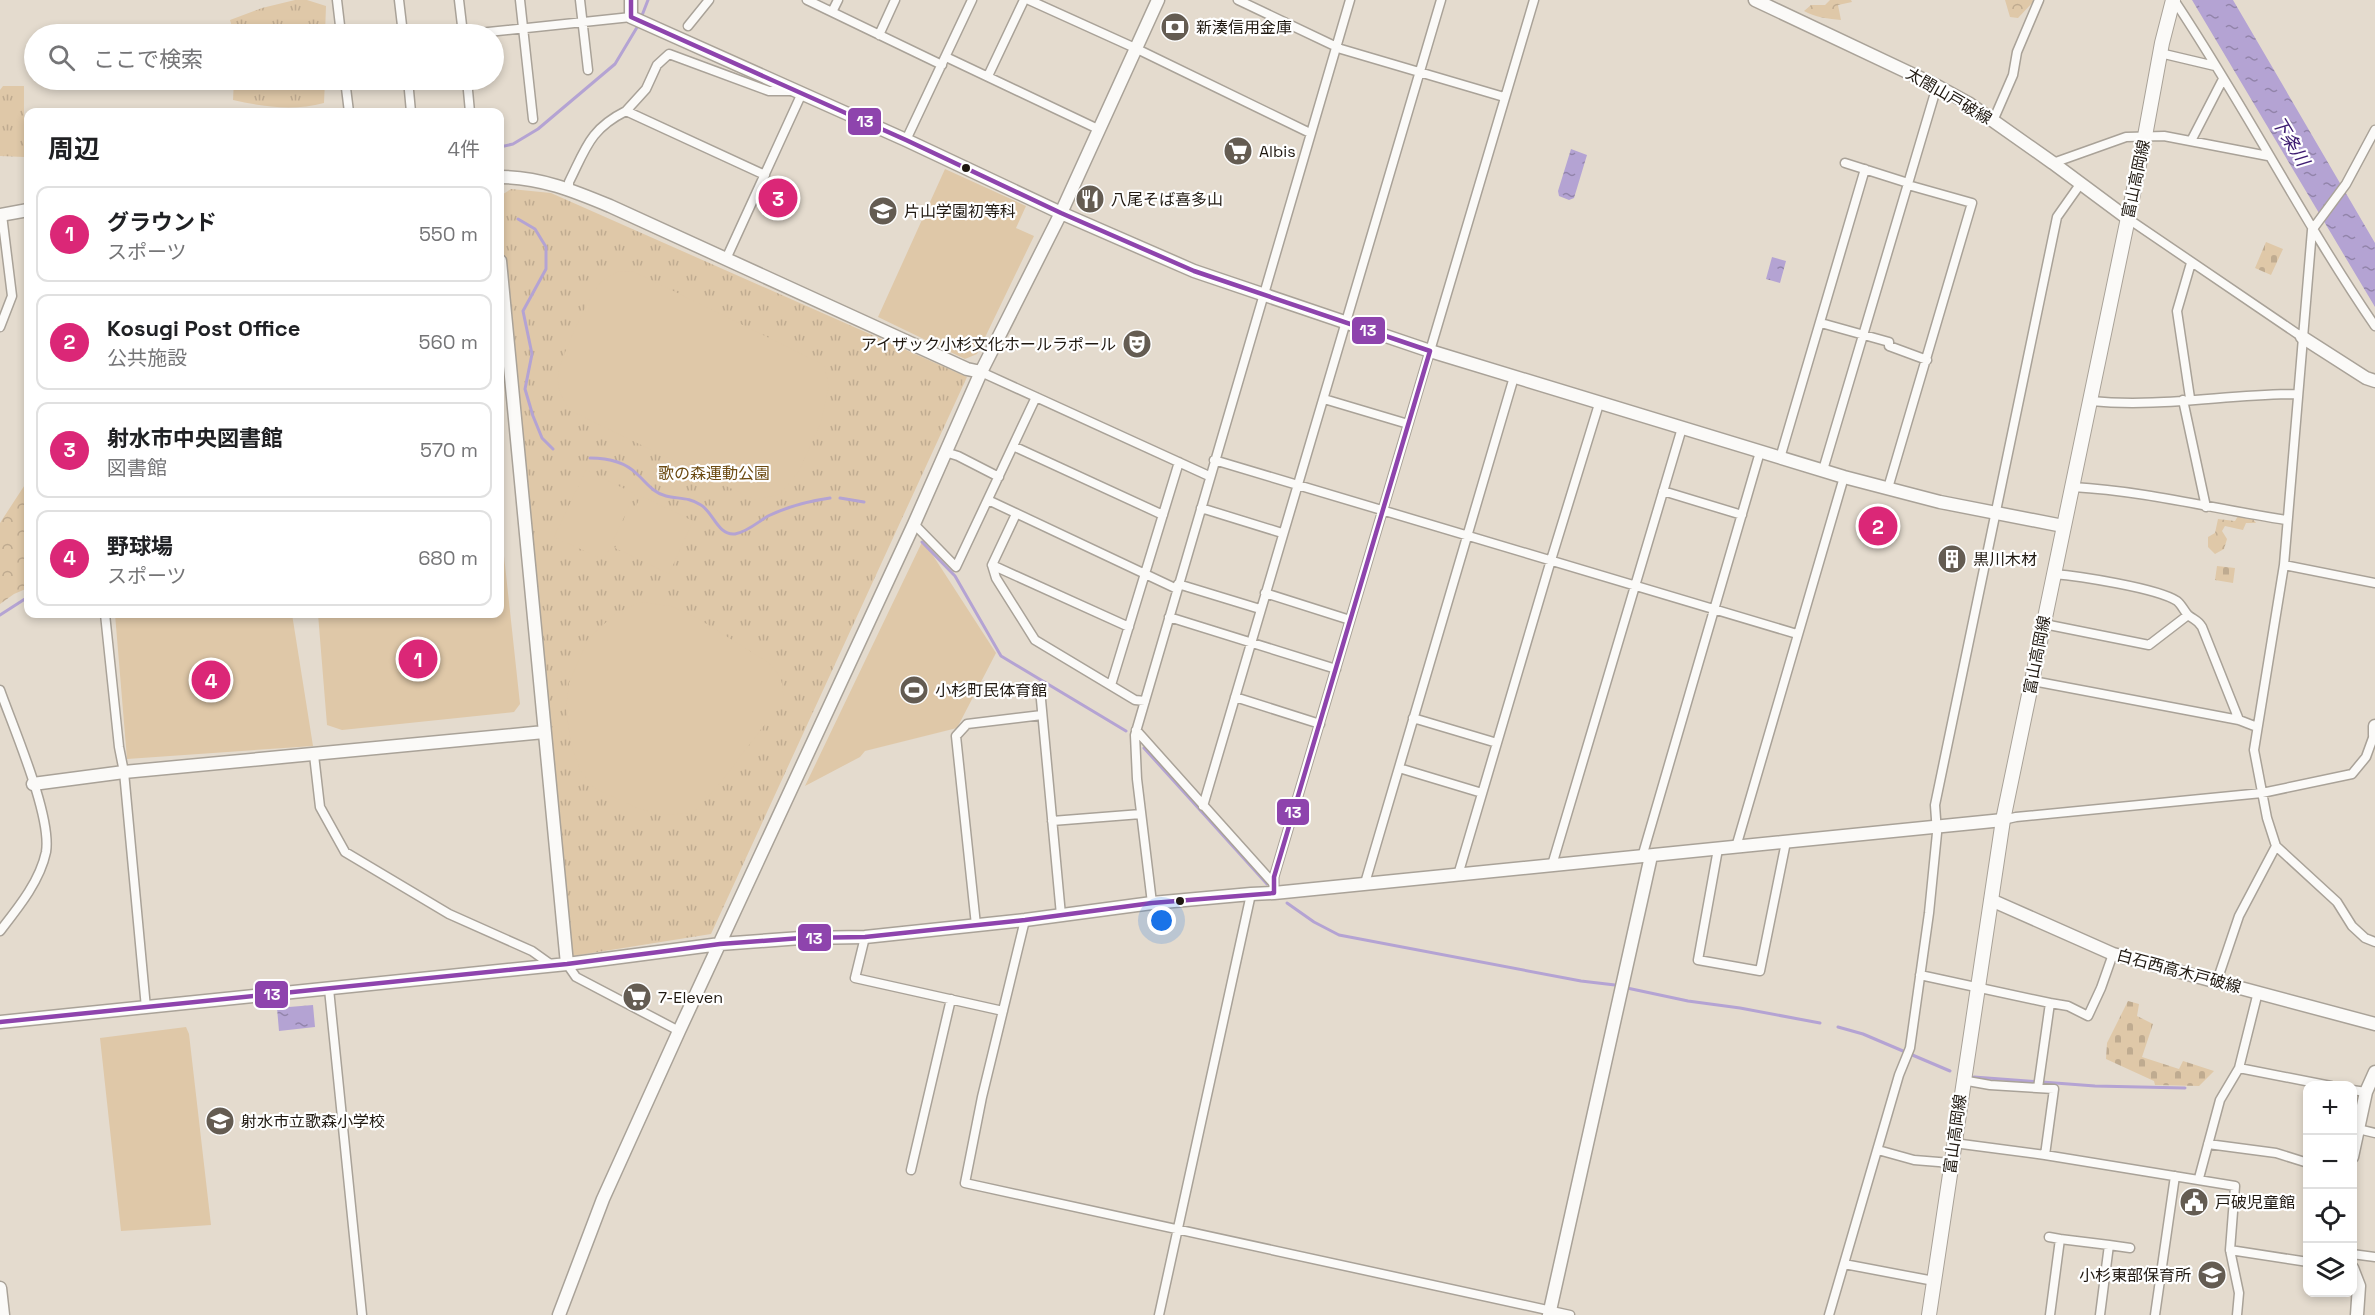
<!DOCTYPE html>
<html lang="ja">
<head>
<meta charset="utf-8">
<style>
	:root { --surface:#fff; --page:#f2f2f2; --text:#202124; --muted:#757577; --line:#e0e0e0; --accent:#db2777 }
	body { margin:0; font-family:"Space Grotesk","Noto Sans JP",sans-serif; background:var(--page); color:var(--text) }
	.controls { position:absolute; right:18px; bottom:18px; display:grid; overflow:hidden; border-radius:12px; box-shadow:0 3px 9px #0003 }
	.controls button { width:54px; height:54px; display:grid; place-items:center; padding:0; border:0; border-bottom:2px solid var(--line); background:var(--surface); color:var(--text); font:30px sans-serif }
	.you { position:absolute; left:1162px; top:921px; width:21px; height:21px; margin:-15px; border:4px solid #fff; border-radius:50%; background:#1a73e8; box-shadow:0 0 0 9px #1a73e833 }
	.badge { display:grid; place-items:center; width:39px; height:39px; border-radius:50%; background:var(--accent); color:#fff; font-size:20px; font-weight:700 }
	.pin { position:absolute; translate:-50% -50%; border:3px solid #fff; box-shadow:0 2px 6px #0006 }
	.list { margin:0; padding:0; list-style:none }
	h2 { display:flex; justify-content:space-between; align-items:center; height:78px; margin:0; padding:0 24px; font-size:26px }
	h2 small { font-size:20px; font-weight:400; color:var(--muted) }
	.list li { display:grid; grid-template-columns:39px 1fr auto; gap:18px; align-items:center; box-sizing:border-box; height:96px; margin:0 12px 12px; padding:0 12px; border:2px solid var(--line); border-radius:12px }
	.list b { display:block; font-size:22px; white-space:nowrap }
	.list p { margin:0; font-size:20px; white-space:nowrap; color:var(--muted) }
	.list em { font-size:20px; font-style:normal; color:var(--muted) }
	.icon { flex:none; width:33px; height:33px; fill:none; stroke:currentColor; stroke-width:2; stroke-linecap:round; stroke-linejoin:round }
	.map { position:relative; flex:none; width:2375px; height:1315px; overflow:hidden }
	.search { position:absolute; background:var(--surface); box-shadow:0 3px 9px #0003; left:24px; top:24px; width:480px; height:66px; display:flex; align-items:center; gap:15px; box-sizing:border-box; padding:0 21px; border-radius:33px; color:var(--muted); font-size:22px }
	.panel { position:absolute; background:var(--surface); box-shadow:0 3px 9px #0003; left:24px; top:108px; width:480px; height:510px; border-radius:12px }
	.map>svg:first-child { display:block }
</style>
</head>
<body>
<div class="map">
<svg width="2375" height="1315" viewBox="0 0 2375 1315">
	<defs>
		<pattern id="grass-tufts" width="24" height="20" patternUnits="userSpaceOnUse" patternTransform="scale(1.5)"><rect width="24" height="20" fill="#dfc8a8"/><path d="M3 7l-1-3M5 7V3M7 7l1-3M15 17l-1-3M17 17v-4M19 17l1-3" fill="none" stroke="#bfab90"/></pattern>
		<pattern id="forest-crowns" width="20" height="18" patternUnits="userSpaceOnUse" patternTransform="scale(1.5)"><rect width="20" height="18" fill="#dfc8a8"/><path d="M2 6a3 3 0 1 1 6 0M12 15a3 3 0 1 1 6 0" fill="none" stroke="#bfab90"/></pattern>
		<pattern id="cemetery-stones" width="16" height="16" patternUnits="userSpaceOnUse" patternTransform="scale(1.5)"><rect width="16" height="16" fill="#dfc8a8"/><path d="M2 7V4a2 2 0 0 1 4 0v3zM10 15v-3a2 2 0 0 1 4 0v3z" fill="#bfab90"/></pattern>
		<pattern id="water-ripples" width="26" height="14" patternUnits="userSpaceOnUse" patternTransform="scale(1.5)"><rect width="26" height="14" fill="#b4a3d3"/><path d="M2 4q2-2 4 0t4 0M15 11q2-2 4 0t4 0" fill="none" stroke="#9284aa"/></pattern>
	</defs>
	<rect width="100%" height="100%" fill="#e4dbce"/>
	<path fill="url(#grass-tufts)" d="M295,0H307L326,6L325,34H234L230,20L262,8Z
		M234,80H325L324,103C294,111 263,107 233,100Z
		M3,86H24V157L0,156V90Z
		M511,189L551,193L967,377L711,934L573,956L500,216V196Z"/>
	<path fill="url(#forest-crowns)" d="M1830,0H1851L1852,2L1838,5L1841,20C1829,19 1814,17 1804,11L1811,5H1825Z
		M2005,0H2035L2018,18L2010,17Z
		M28,480V588L14,594L0,604V523Z
		M2238,516L2253,519L2256,523H2246L2243,530L2225,526L2222,531L2227,539L2224,549L2215,554L2208,547V537L2215,533L2218,519L2235,521Z"/>
	<path fill="url(#cemetery-stones)" d="M2266,242L2283,249L2271,275L2255,268Z
		M2217,566L2235,568L2233,583L2215,580Z
		M2128,1001L2139,1004L2137,1016L2153,1024L2142,1057L2179,1069L2183,1061L2214,1071L2199,1086L2155,1085L2154,1081L2106,1059L2107,1043Z"/>
	<path fill="#dfc8a8" d="M945,169L1026,206L1016,228L1034,236L977,354L965,359L878,317Z
		M620,271L634,272L647,278L824,365L829,386L821,422L799,471L780,494L755,500L571,411C563,400 557,390 558,377C559,360 587,301 597,287C603,279 611,275 620,271Z
		M586,470L635,494L604,560L554,537Z
		M641,496L693,521L669,574L615,548Z
		M500,519L520,704L514,712L342,730L327,725L318,614H500Z
		M923,540L996,653L957,728L865,751L860,757L805,786Z
		M640,602L671,606L697,618L766,661C780,673 784,681 783,700L722,781L693,813L662,815L637,808L594,788L580,770L571,744L566,709L569,683L588,639L615,614Z
		M115,614H292L313,746L127,759Z
		M186,1027L189,1034L211,1225L121,1231L100,1038Z"/>
	<path fill="url(#water-ripples)" d="M2192,0H2233L2375,243V307Z
		M1571,149L1587,155L1574,198L1569,200L1559,196L1558,191Z
		M1772,257L1786,261L1780,283L1766,279Z
		M313,1005L315,1027L279,1031L277,1008Z"/>
	<g fill="none" stroke-linecap="round" stroke-linejoin="round">
		<path stroke="#b4a3d3" stroke-width="3" d="M641,18L648,0
			M500,147L513,144L538,129L615,64L639,24
			M518,219L535,229L546,247V269L523,311L532,354L525,389L533,416L542,438L553,449
			M590,458C607,458 624,461 637,474C646,482 653,493 666,496C678,499 689,497 701,505C713,512 718,536 735,534C747,532 758,522 768,516C787,507 809,501 830,498
			M840,498L864,502
			M922,542L955,576L1001,656L1126,731
			M0,615L28,597
			M1144,748L1267,884
			M1287,903L1314,922L1339,935L1581,981L1615,985
			M1627,988L1688,1001L1740,1008L1820,1023
			M1838,1027L1863,1034L1950,1071
			M1974,1077L2095,1086L2185,1088"/>
		<g stroke="#a9a298" stroke-width="11">
			<path id="street" d="M337,0L341,34
				M399,0L403,34
				M459,0L463,34
				M520,0L533,119
				M580,0L588,70
				M807,0L942,65
				M1029,0L1135,48L1310,133
				M1238,0L1341,49L1504,97
				M2174,0C2245,106 2303,221 2375,326
				M832,12L838,0
				M688,26L709,0
				M469,34L631,17
				M879,35L895,0
				M2160,53L2215,66
				M946,57L1098,129
				M988,76L1024,0
				M345,80L349,112
				M408,80L411,112
				M467,80L470,112
				M626,111L646,89L657,65L669,54L769,91H793
				M1993,121L2013,75L2017,52L2039,0
				M2375,130L2346,184L2312,230L2284,565L2254,750L2267,818L2276,846L2337,902L2352,926L2365,938L2375,942
				M906,140L972,0
				M2191,141L2223,79
				M1845,163L1908,183
				M2053,163L2126,137L2164,136L2268,156
				M569,189V182C586,148 590,129 626,111L765,175
				M2127,218L2302,337
				M726,259L802,93
				M1821,323L1889,342V346L1927,360
				M0,327L12,296L2,215
				M981,372L1209,476
				M2190,398L2177,311L2191,263
				M1324,399L1408,424
				M2183,400L2206,507
				M2091,401C2160,408 2228,394 2298,394
				M1013,446L1163,515
				M945,452L958,456L999,477
				M1780,458L1865,169
				M1214,460L1797,634
				M1823,470L1937,86
				M2073,487C2145,491 2215,509 2286,520
				M1888,488L1972,203L1908,185
				M1663,491L1742,515
				M988,500L1177,589
				M1201,508L1282,533
				M1016,514L992,565L996,578L1035,640L1135,700L1145,701
				M914,524L956,567L1036,397
				M992,565L1129,627
				M2284,565L2375,583
				M2053,574C2079,576 2157,588 2177,601C2182,605 2184,611 2188,615C2194,620 2198,620 2202,627L2239,720
				M1178,584L1260,609
				M1265,593L1350,620
				M105,614L119,747L124,772L146,1008
				M1169,617L1336,669
				M2044,624L2149,645L2188,615
				M2033,681L2239,720L2257,727
				M1111,685L1179,462
				M1040,689L1061,915
				M0,690C13,727 52,816 46,852C40,881 18,908 0,931
				M1235,697L1320,724
				M1413,718L1497,743
				M1136,730L1274,884
				M314,755L320,807L345,852L449,914L532,951L553,966
				M1399,768L1482,793
				M1203,806L1441,0
				M2003,820L2016,817L2262,793L2352,774L2366,757L2374,735
				M1052,821L1141,814
				M1736,847L1844,477
				M1718,849L1698,960L1760,971L1786,842
				M1642,857L1760,452
				M1552,865L1682,428
				M1458,875L1551,560L1599,404
				M1365,883L1514,377
				M1274,893V877L1534,0
				M1152,903L1137,779L1135,735L1350,0
				M1025,920L982,1097L965,1183L1570,1315
				M976,925L956,736L967,724L1042,715
				M865,937L855,978L1003,1011
				M567,964L576,977L679,1031
				M1920,975L2050,1003L2038,1088
				M2217,981L2239,916L2276,846
				M329,989L362,1315
				M2050,1003L2068,1006L2088,1016L2101,988L2113,954
				M2239,1068L2331,1086
				M1962,1080L1990,1085L2054,1089L2045,1155
				M2352,1090L2366,1092
				M2358,1129L2375,1133
				M1954,1143L2045,1155L2235,1186L2230,1250L2239,1293L2237,1315
				M2208,1144L2276,1153L2308,1163
				M1878,1150L1914,1160L1951,1163
				M911,1170L951,999
				M2199,1178L2220,1100L2239,1068L2258,992
				M2049,1237L2060,1239
				M2109,1245L2130,1248
				M2230,1250L2308,1262
				M2352,1254L2375,1257
				M1844,1264L1934,1281
				M1159,1315L1251,894
				M1829,1315L1899,1075L1910,1048L1929,913L1937,833L1935,805L2057,217L2081,183
				M2050,1315L2060,1239L2109,1245L2100,1315
				M2155,1315L2175,1176"/>
		</g>
		<g stroke="#a9a298" stroke-width="15">
			<path id="secondary" d="M631,0V17L906,140L1061,213L1194,271L1430,351L1844,477L1940,502L2063,526
				M1755,0L1937,86L1968,103L2053,163L2127,218
				M500,177C540,177 574,191 610,206L967,369L981,372
				M0,215L28,210
				M500,261L567,964
				M2302,337L2366,378L2375,381
				M2375,726V735
				M33,784L124,772L544,732
				M1991,900L2113,954L2375,1024
				M0,1022L567,964L720,944L801,938L865,937L1025,920L1152,903L1251,894L1274,893L2003,820
				M2352,1157L2366,1092L2375,1072
				M2352,1268L2359,1286L2357,1315
				M0,1288L3,1315
				M559,1315L603,1199L679,1031L914,524L981,372L1061,213L1158,0
				M1549,1315L1651,856"/>
		</g>
		<g stroke="#a9a298" stroke-width="16">
			<path id="primary" d="M1929,1315L2003,820L2145,136L2162,43L2173,0"/>
		</g>
		<use href="#street" stroke="#fbfaf8" stroke-width="8"/>
		<use href="#secondary" stroke="#fbfaf8" stroke-width="12"/>
		<use href="#primary" stroke="#fbfaf8" stroke-width="14"/>
		<g stroke="#fff" stroke-width="9">
			<path id="bus-1" d="M0,1022L567,964L720,944L801,938L865,937L1025,920L1152,903L1274,893V877L1430,351L1194,271L1061,213L906,140L631,17V0"/>
		</g>
		<use href="#bus-1" stroke="#8e44ad" stroke-width="4.5"/>
	</g>
	<defs>
		<g id="bank-disc" transform="scale(1.5)"><circle r="9.5" fill="#645c52" stroke="#fff"/><path d="M-6-4H6V4H-6ZM0-2.3a2.3 2.3 0 1 0 0 4.6a2.3 2.3 0 1 0 0-4.6Z" fill="#fff"/></g>
		<g id="supermarket-disc" transform="scale(1.5)"><circle r="9.5" fill="#645c52" stroke="#fff"/><path d="M-6-5.5h2.5l.6 2H6L4.5 2H-2.5L-4.4-4H-6ZM-1.5 3.2a1.3 1.3 0 1 0 .1 0ZM3 3.2a1.3 1.3 0 1 0 .1 0Z" fill="#fff"/></g>
		<g id="restaurant-disc" transform="scale(1.5)"><circle r="9.5" fill="#645c52" stroke="#fff"/><path d="M-5-6h1v4h1v-4h1v4h1v-4h1v5L-1.5 .5V6h-2V.5L-5-1ZM5-6V6H3V1.5H1.5Q1.5-4 5-6Z" fill="#fff"/></g>
		<g id="school-disc" transform="scale(1.5)"><circle r="9.5" fill="#645c52" stroke="#fff"/><path d="M0-5L7-2L0 1L-7-2ZM-4 1L0 2.5L4 1V4Q0 6-4 4Z" fill="#fff"/></g>
		<g id="theatre-disc" transform="scale(1.5)"><circle r="9.5" fill="#645c52" stroke="#fff"/><path d="M-5-5.5Q0-4 5-5.5V0Q5 5 0 6Q-5 5-5 0ZM-3.3-2.5H-1v1.5H-3.3ZM1-2.5H3.3v1.5H1ZM-2.8 1Q0 5.5 2.8 1Z" fill="#fff"/></g>
		<g id="building-disc" transform="scale(1.5)"><circle r="9.5" fill="#645c52" stroke="#fff"/><path d="M-4-6H4V6H1V3H-1V6H-4ZM-2.5-4.3h1.7v1.8h-1.7ZM.8-4.3h1.7v1.8H.8ZM-2.5-1h1.7V.8h-1.7ZM.8-1h1.7V.8H.8Z" fill="#fff"/></g>
		<g id="stadium-disc" transform="scale(1.5)"><circle r="9.5" fill="#645c52" stroke="#fff"/><path d="M0-5a6.5 5 0 1 0 0 10a6.5 5 0 1 0 0-10ZM-3.5-1.8h7v3.6h-7Z" fill="#fff"/></g>
		<g id="civic-disc" transform="scale(1.5)"><circle r="9.5" fill="#645c52" stroke="#fff"/><path d="M-.6-6.5H3V-4.5H.6V-3L4-1V1h2V6H-6V1h2V-1L-.6-3ZM-1.2 2.5V6h2.4V2.5Z" fill="#fff"/></g>
	</defs>
	<g fill-rule="evenodd">
		<use href="#bank-disc" x="1175" y="27"/>
		<use href="#supermarket-disc" x="1238" y="151"/>
		<use href="#restaurant-disc" x="1090" y="199"/>
		<use href="#school-disc" x="883" y="211"/>
		<use href="#theatre-disc" x="1137" y="344"/>
		<use href="#building-disc" x="1952" y="559"/>
		<use href="#stadium-disc" x="914" y="690"/>
		<use href="#supermarket-disc" x="637" y="997"/>
		<use href="#school-disc" x="220" y="1121"/>
		<use href="#civic-disc" x="2194" y="1202"/>
		<use href="#school-disc" x="2212" y="1275"/>
	</g>
	<g fill="#1f1810" stroke="#fff" stroke-width="2">
		<circle cx="966" cy="168" r="5"/>
		<circle cx="1180" cy="901" r="5"/>
	</g>
	<g text-anchor="middle" dominant-baseline="central" stroke-width="4.5" stroke-linejoin="round" paint-order="stroke">
		<g font-size="16" fill="#1f1810" stroke="#fff" text-anchor="start">
			<text x="1196" y="27">新湊信用金庫</text>
			<text x="1259" y="151">Albis</text>
			<text x="1111" y="199">八尾そば喜多山</text>
			<text x="904" y="211">片山学園初等科</text>
			<text x="1116" y="344" text-anchor="end">アイザック小杉文化ホールラポール</text>
			<text x="1973" y="559">黒川木材</text>
			<text x="935" y="690">小杉町民体育館</text>
			<text x="658" y="997">7-Eleven</text>
			<text x="241" y="1121">射水市立歌森小学校</text>
			<text x="2215" y="1202">戸破児童館</text>
			<text x="2191" y="1275" text-anchor="end">小杉東部保育所</text>
		</g>
		<g font-size="16" fill="#1f1810" stroke="#fff">
			<text transform="translate(1949 96) rotate(30)">太閤山戸破線</text>
			<text transform="translate(2136 179) rotate(-78)">富山高岡線</text>
			<text transform="translate(2037 655) rotate(-79)">富山高岡線</text>
			<text transform="translate(2179 971) rotate(15)">白石西高木戸破線</text>
			<text transform="translate(1955 1134) rotate(-82)">富山高岡線</text>
		</g>
		<g font-size="16" fill="#6c4b12" stroke="#fff">
			<text x="714" y="473">歌の森運動公園</text>
		</g>
		<g font-size="18" font-style="italic" fill="#3d1b71" stroke="#fff">
			<text transform="translate(2291 141) rotate(59)">下条川</text>
		</g>
	</g>
	<g stroke="#fff" stroke-width="2">
		<rect x="847" y="107" width="35" height="29" rx="6" fill="#8e44ad"/>
		<rect x="1351" y="316" width="35" height="29" rx="6" fill="#8e44ad"/>
		<rect x="1276" y="798" width="34" height="28" rx="6" fill="#8e44ad"/>
		<rect x="797" y="923" width="35" height="29" rx="6" fill="#8e44ad"/>
		<rect x="254" y="980" width="35" height="29" rx="6" fill="#8e44ad"/>
	</g>
	<g font-size="16" text-anchor="middle" font-weight="bold" fill="#fff">
		<text x="865" y="127">13</text>
		<text x="1368" y="336">13</text>
		<text x="1293" y="818">13</text>
		<text x="814" y="944">13</text>
		<text x="272" y="1000">13</text>
	</g>
</svg>
<div class="controls">
<button>+</button>
<button>−</button>
<button><svg class="icon" aria-label="locate" viewBox="0 0 24 24"><circle cx="12" cy="12" r="6"/><path d="M12 2v4M12 18v4M2 12h4M18 12h4"/></svg></button>
<button><svg class="icon" aria-label="layers" viewBox="0 0 24 24"><path d="M12 4l9 5-9 5-9-5zM3 14l9 5 9-5"/></svg></button>
</div>
<div class="you"></div>
<div class="pin badge" style="left:418px;top:659px">1</div>
<div class="pin badge" style="left:1878px;top:526px">2</div>
<div class="pin badge" style="left:778px;top:198px">3</div>
<div class="pin badge" style="left:211px;top:680px">4</div>
<div class="search"><svg class="icon" aria-label="search" viewBox="0 0 24 24"><circle cx="10" cy="10" r="6"/><path d="M15 15l6 6"/></svg>ここで検索</div>
<section class="panel">
<h2>周辺<small>4件</small></h2>
<ul class="list">
<li><span class="badge">1</span><div><b>グラウンド</b><p>スポーツ</p></div><em>550 m</em></li>
<li><span class="badge">2</span><div><b>Kosugi Post Office</b><p>公共施設</p></div><em>560 m</em></li>
<li><span class="badge">3</span><div><b>射水市中央図書館</b><p>図書館</p></div><em>570 m</em></li>
<li><span class="badge">4</span><div><b>野球場</b><p>スポーツ</p></div><em>680 m</em></li>
</ul>
</section>
</div>
</body>
</html>
